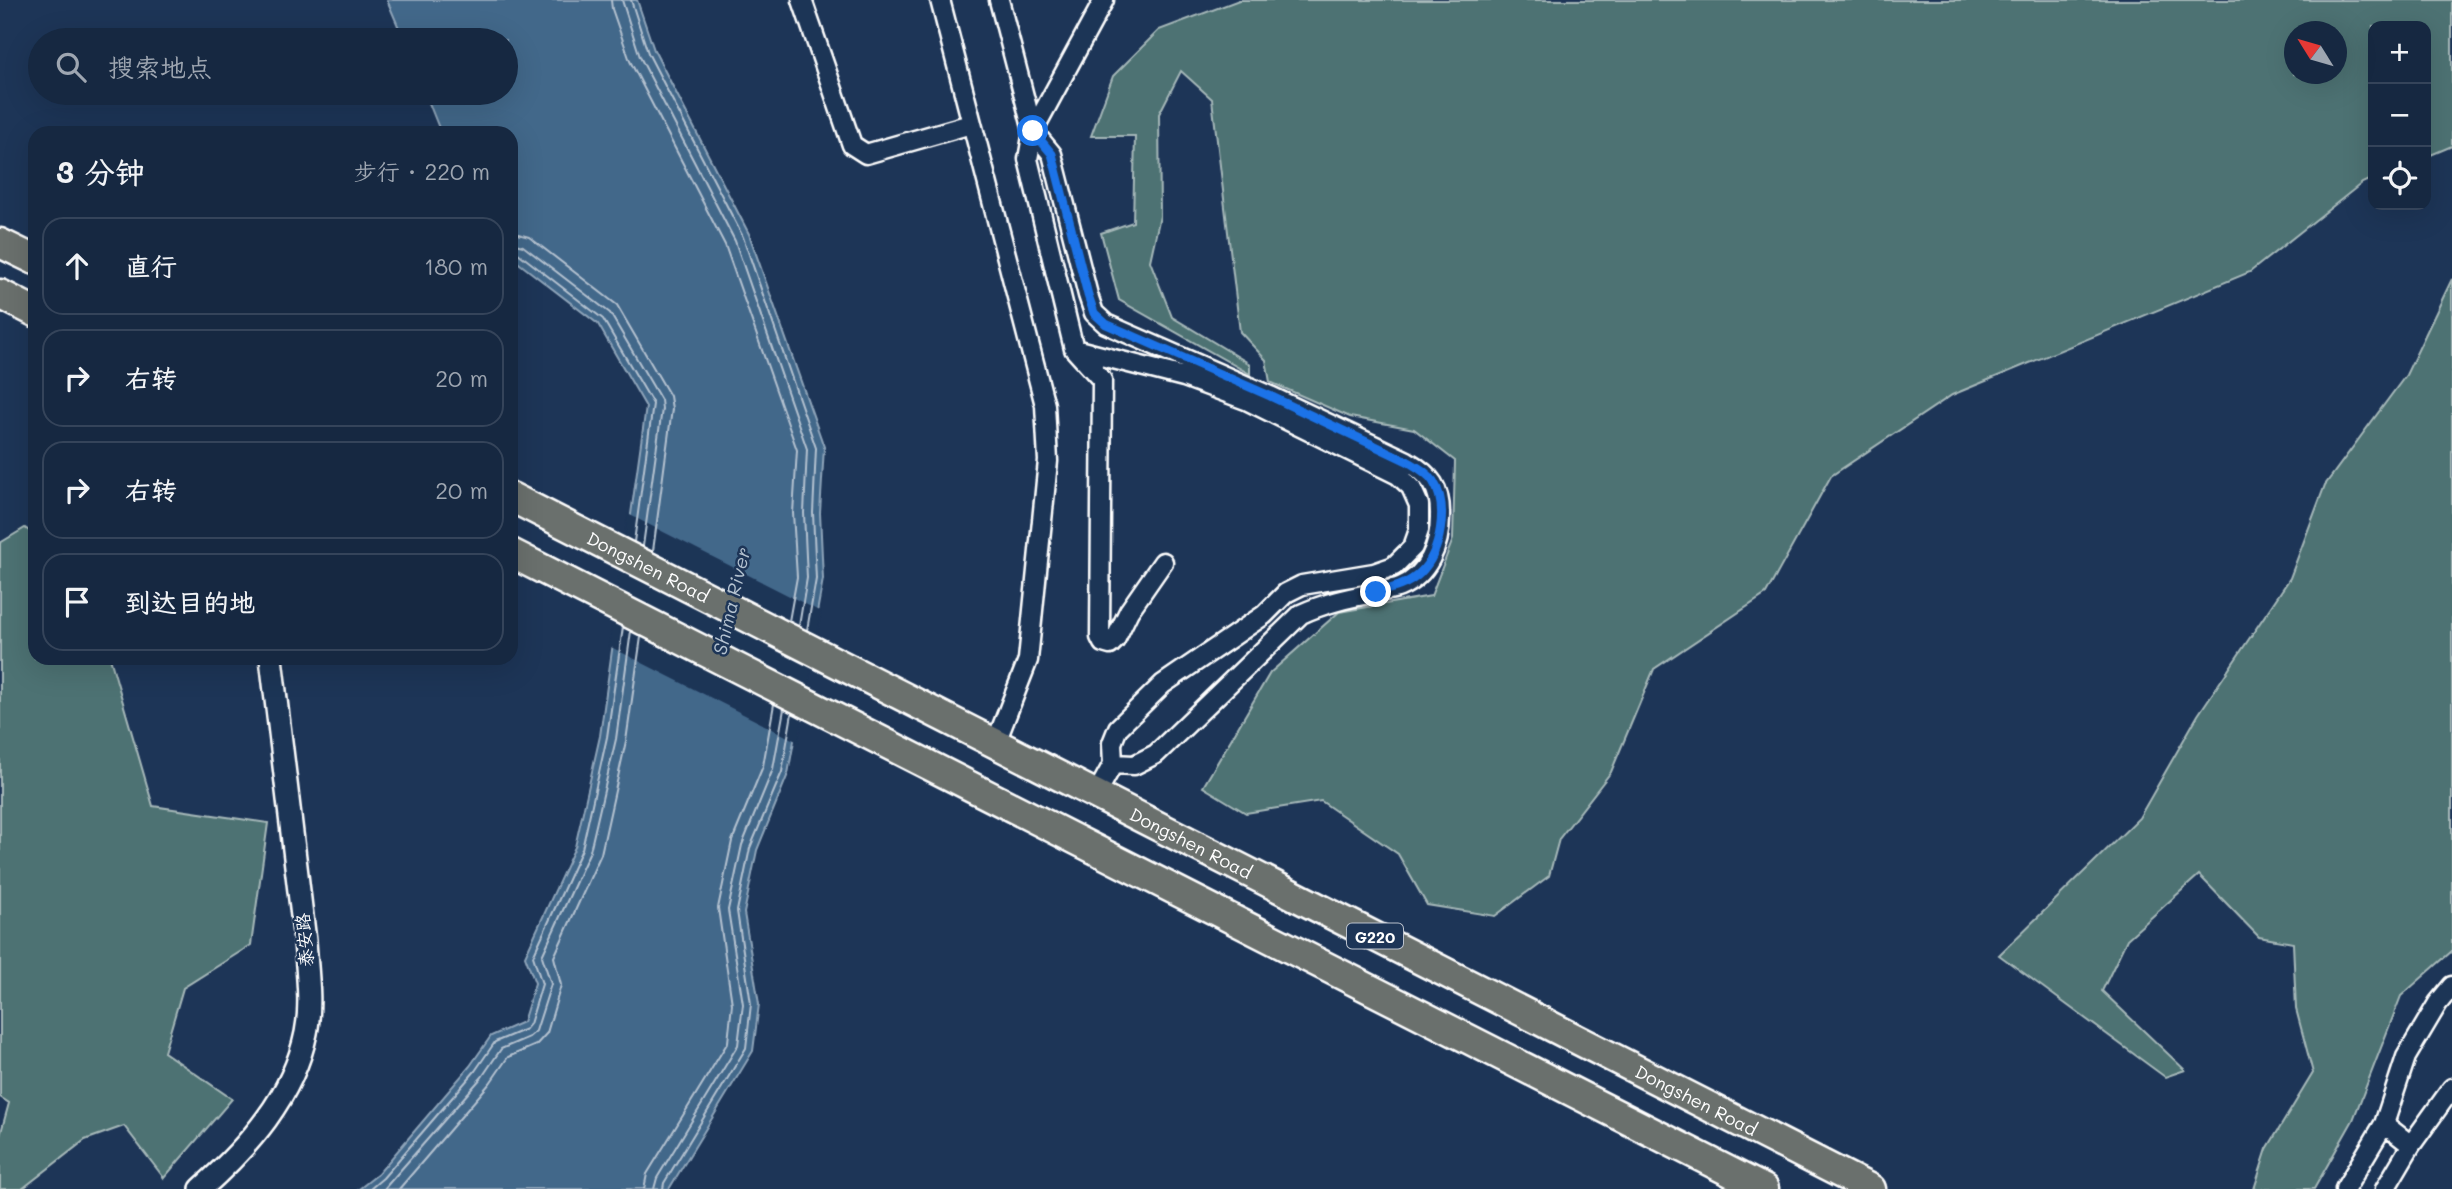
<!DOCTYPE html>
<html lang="zh">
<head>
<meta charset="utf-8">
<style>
	:root { --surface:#162841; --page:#23344c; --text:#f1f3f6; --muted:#9ea6b1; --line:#35445a }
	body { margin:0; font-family:Mali,"LXGW WenKai TC",sans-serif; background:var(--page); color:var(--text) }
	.controls { position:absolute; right:21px; top:21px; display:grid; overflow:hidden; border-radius:14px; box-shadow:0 7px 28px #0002 }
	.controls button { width:63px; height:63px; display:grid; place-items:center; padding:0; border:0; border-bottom:2px solid var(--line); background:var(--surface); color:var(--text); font:35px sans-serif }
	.compass { position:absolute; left:2284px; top:21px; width:63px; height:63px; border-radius:50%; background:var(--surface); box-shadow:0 7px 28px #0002; rotate:307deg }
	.stop { position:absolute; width:21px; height:21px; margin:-16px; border:5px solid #1a73e8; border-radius:50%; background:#fff }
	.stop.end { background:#1a73e8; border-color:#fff; box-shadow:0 2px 7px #0008 }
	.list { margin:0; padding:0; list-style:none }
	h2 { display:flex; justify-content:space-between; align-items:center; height:91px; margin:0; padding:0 28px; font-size:30px }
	h2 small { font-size:23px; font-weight:400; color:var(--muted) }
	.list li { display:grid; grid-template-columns:46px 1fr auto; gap:21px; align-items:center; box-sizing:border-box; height:98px; margin:0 14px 14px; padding:0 14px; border:2px solid var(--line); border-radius:21px }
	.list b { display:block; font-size:26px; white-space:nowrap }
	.list em { font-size:23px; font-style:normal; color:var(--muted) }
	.icon { flex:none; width:38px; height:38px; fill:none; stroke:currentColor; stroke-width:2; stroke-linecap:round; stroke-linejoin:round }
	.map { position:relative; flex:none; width:2452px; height:1189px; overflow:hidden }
	.search { position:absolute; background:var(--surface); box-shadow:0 7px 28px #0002; left:28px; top:28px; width:490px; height:77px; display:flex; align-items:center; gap:18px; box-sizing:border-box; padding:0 24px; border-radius:38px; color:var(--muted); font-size:26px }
	.panel { position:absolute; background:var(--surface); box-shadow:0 7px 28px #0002; left:28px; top:126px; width:490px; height:539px; border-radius:21px }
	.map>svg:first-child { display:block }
</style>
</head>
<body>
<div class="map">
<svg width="2452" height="1189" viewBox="0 0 2452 1189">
	<rect width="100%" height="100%" fill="#1d3557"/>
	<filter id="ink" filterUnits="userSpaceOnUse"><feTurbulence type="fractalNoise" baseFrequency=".0143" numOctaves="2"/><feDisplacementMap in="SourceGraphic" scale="14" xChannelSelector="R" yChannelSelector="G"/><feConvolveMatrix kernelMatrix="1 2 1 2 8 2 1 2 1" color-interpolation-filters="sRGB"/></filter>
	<g filter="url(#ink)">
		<path fill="#4d7273" stroke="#a6b8b9" stroke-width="2" fill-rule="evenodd" d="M1239,0H2452V146L2426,157V26H2373V178L2362,183L2250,272L1952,395L1831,476L1766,594L1654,669L1611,772L1559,839L1549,876L1495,916L1427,905L1398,854L1321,801L1246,813L1203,787L1270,673L1339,612L1431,596L1453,539L1455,461L1414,429L1350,417L1270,382L1266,360L1240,332L1212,99L1181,71L1159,114L1160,216L1150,261L1172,317L1250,364V374L1119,300L1101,233L1133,222L1135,136H1091L1113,76L1159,30ZM2294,32H2336V74H2294Z
			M2452,279V951L2401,996L2353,1120L2314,1189H2254L2267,1149L2313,1073L2296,1009L2293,943L2259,937L2199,875L2127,939L2102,991L2185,1070L2165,1077L1999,955L2139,818L2198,715L2290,578L2325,485L2406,375Z
			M25,528L35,535V658H110L153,806L268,823L251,945L183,988L164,1052L232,1099L164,1178L124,1126L85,1140L22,1189H0V1136L9,1103L0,1097V543Z"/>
		<path fill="#43678a" stroke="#8ea4b9" stroke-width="2" d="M387,0H637L654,50L749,234L824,447L820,513L823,579L788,774L757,850L744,913L759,1004L753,1051L669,1189H359L378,1174L470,1066L491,1036L523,1022L535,983L525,956L575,847L600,736L646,407L598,324L511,257V133H441L425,93H506V40H404Z"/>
		<path fill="#1d3557" d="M628,514L821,612L798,742L609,646Z"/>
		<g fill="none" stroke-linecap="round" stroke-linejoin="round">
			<path stroke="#b4c2d0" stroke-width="2" d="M611,0L612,9L630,61L725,245L797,450L793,513L797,577L789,621
				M622,0L640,57L735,241L807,449L804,513L807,578L799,626
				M631,0L648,53L743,237L816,448L813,513L816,579L807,630
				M511,232L529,237L617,305L670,396L672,409L653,551
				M511,243L523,246L610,313L661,400L662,409L643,546
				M511,252L518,253L603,319L653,404L634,542
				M370,1189L383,1178L475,1071L495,1042L526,1029L530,1024L542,984L533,956L582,849L607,737L623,627
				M384,1189L482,1077L501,1049L529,1037L536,1031L551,984L542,956L590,851L616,739L631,631
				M399,1189L490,1083L508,1057L536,1045L547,1033L561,985L554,957L601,854L626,741L641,637
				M644,1189L647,1174L728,1042L732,1004L718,908L732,841L763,766L774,704
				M654,1189L657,1178L738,1045L743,1004L728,910L742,845L773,769L784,709
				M663,1189L664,1183L746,1048L751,1004L737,911L750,848L782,772L792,713"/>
			<g stroke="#fff" stroke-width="23">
				<path id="minor" d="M802,0L852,145L866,154L971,124
					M940,0L1045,405L1048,461L1028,660L996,742
					M999,0L1033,131
					M1033,131L1104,0
					M1074,349L1102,380L1100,637L1103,643L1110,645L1115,640L1129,611L1163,562
					M1097,793L1113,764L1112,743L1118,728L1163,684L1264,615L1286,593L1302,585L1374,573L1394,566L1413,547L1419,530V505L1411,487L1398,475L1246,400L1184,377L1074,349L1028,159L1033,131L1052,154L1088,295L1094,313L1106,324L1270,396L1407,461C1431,475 1441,488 1440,517C1440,546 1428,575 1400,587C1392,590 1382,591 1373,593C1348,598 1325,603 1301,614L1156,754L1134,765L1113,764
					M2384,1124L2411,1145
					M2345,1189L2384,1124L2406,1057L2438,1003L2452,986
					M2385,1189L2411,1145L2452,1088"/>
			</g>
			<g stroke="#fff" stroke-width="26">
				<path id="tertiary" d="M201,1189C248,1147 293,1097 306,1033C312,1004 307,971 305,941L271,658"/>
			</g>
			<g stroke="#fff" stroke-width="33">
				<g id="trunk">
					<path d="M0,243L35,260"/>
					<path d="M0,294L35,312"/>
					<path id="s1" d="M511,497L1871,1189"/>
					<path d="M511,553L1764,1189"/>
				</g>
			</g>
			<use href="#minor" stroke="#1d3557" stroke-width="18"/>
			<use href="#tertiary" stroke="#1d3557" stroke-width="21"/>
			<use href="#trunk" stroke="#6b706d" stroke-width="28"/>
		</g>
	</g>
	<g fill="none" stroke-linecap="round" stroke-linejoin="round" filter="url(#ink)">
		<path stroke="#1a73e8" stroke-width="9" d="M1033,131L1052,154L1088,295L1094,313L1106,324L1270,396L1407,461C1417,467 1427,472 1433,481C1449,506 1441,553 1420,573C1408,585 1392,589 1376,592"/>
	</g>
	<g text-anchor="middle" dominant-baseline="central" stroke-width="5" stroke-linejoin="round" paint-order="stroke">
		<rect fill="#1d3557" stroke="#bbc2cd" stroke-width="2" x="1347" y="923.5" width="56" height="25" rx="5"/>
		<g font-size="16" font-weight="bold" fill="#fff">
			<text x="1375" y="936">G220</text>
		</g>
		<g font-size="18" fill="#fff" stroke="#1d3557">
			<text stroke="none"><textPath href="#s1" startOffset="154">Dongshen Road</textPath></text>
			<text stroke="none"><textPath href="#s1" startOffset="763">Dongshen Road</textPath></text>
			<text transform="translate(304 940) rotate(-95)">泰安路</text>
			<text stroke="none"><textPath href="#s1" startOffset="1330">Dongshen Road</textPath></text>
		</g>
		<g font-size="19" font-style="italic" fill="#b4c2d0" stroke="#1d3557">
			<text transform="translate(731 601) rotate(-77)">Shima River</text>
		</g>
	</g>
</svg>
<div class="controls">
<button>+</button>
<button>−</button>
<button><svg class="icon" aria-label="locate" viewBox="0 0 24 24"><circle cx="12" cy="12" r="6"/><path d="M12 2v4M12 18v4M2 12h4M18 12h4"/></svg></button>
</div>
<svg class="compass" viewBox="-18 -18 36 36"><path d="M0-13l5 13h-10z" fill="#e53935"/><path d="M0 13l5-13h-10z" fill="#9ea6b1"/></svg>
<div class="stop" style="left:1033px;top:131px"></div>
<div class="stop end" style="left:1376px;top:592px"></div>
<div class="search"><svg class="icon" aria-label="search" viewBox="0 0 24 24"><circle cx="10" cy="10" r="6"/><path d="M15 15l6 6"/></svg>搜索地点</div>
<section class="panel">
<h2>3 分钟<small>步行 · 220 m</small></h2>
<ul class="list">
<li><svg class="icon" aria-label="ahead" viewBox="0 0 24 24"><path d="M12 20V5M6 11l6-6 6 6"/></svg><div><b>直行</b></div><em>180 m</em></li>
<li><svg class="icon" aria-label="right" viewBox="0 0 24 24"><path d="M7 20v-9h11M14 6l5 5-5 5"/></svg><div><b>右转</b></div><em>20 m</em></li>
<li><svg class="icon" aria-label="right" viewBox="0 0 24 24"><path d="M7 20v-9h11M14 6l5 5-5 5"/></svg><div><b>右转</b></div><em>20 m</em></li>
<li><svg class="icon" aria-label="arrive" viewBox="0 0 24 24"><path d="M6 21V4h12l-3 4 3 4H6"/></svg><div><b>到达目的地</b></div></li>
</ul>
</section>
</div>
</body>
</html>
